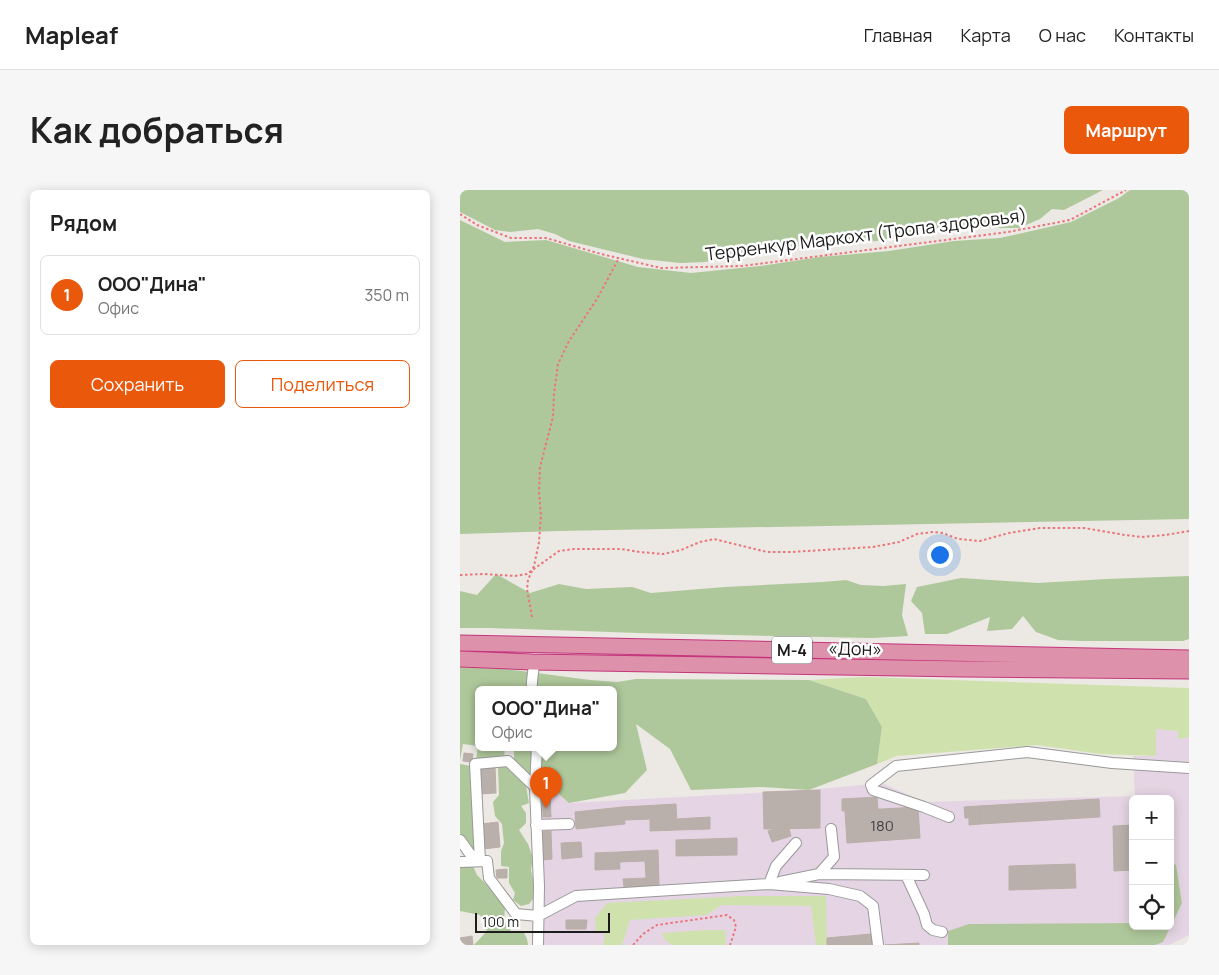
<!DOCTYPE html>
<html lang="ru">
<head>
<meta charset="utf-8">
<style>
	:root { --surface:#fff; --page:#f6f6f6; --text:#222; --muted:#767676; --line:#e0e0e0; --accent:#ea580c }
	body { margin:0; font-family:Manrope,sans-serif; background:var(--page); color:var(--text) }
	.controls { position:absolute; right:15px; bottom:15px; display:grid; overflow:hidden; border-radius:8px; box-shadow:0 2px 12px #0003 }
	.controls button { width:45px; height:45px; display:grid; place-items:center; padding:0; border:0; border-bottom:1px solid var(--line); background:var(--surface); color:var(--text); font:25px sans-serif }
	.scale { position:absolute; left:15px; bottom:12px; width:135px; box-sizing:border-box; padding-left:5px; border:2px solid #1c1c1c; border-top:0; font-size:14px; line-height:18px; white-space:nowrap; color:#1c1c1c; -webkit-text-stroke:4px #fff; paint-order:stroke }
	.you { position:absolute; left:479px; top:364px; width:18px; height:18px; margin:-12px; border:4px solid #fff; border-radius:50%; background:#1a73e8; box-shadow:0 0 0 8px #1a73e833 }
	.badge { display:grid; place-items:center; width:32px; height:32px; border-radius:50%; background:var(--accent); color:#fff; font-size:16px; font-weight:700 }
	.pin { position:absolute; translate:-50% -41px; filter:drop-shadow(0 1px 2px #0008) }
	.pin::after { content:''; position:absolute; top:26px; width:18px; height:15px; background:inherit; clip-path:polygon(0 0,100% 0,50% 100%) }
	.popup { position:absolute; left:15px; top:496px; width:142px; height:65px; box-sizing:border-box; display:grid; place-content:center; border-radius:8px; background:var(--surface); filter:drop-shadow(0 1px 4px #0005); font-size:16px; white-space:nowrap; color:var(--muted) }
	.popup b { font-size:19px; color:var(--text) }
	.popup::after { content:''; position:absolute; left:50%; top:100%; margin-left:-10px; border:10px solid transparent; border-top-color:var(--surface) }
	.list { margin:0; padding:0; list-style:none }
	h2 { display:flex; justify-content:space-between; align-items:center; height:65px; margin:0; padding:0 20px; font-size:21px }
	h2 small { font-size:16px; font-weight:400; color:var(--muted) }
	.list li { display:grid; grid-template-columns:32px 1fr auto; gap:15px; align-items:center; box-sizing:border-box; height:80px; margin:0 10px 10px; padding:0 10px; border:1px solid var(--line); border-radius:8px }
	.list b { display:block; font-size:19px; white-space:nowrap }
	.list p { margin:0; font-size:16px; white-space:nowrap; color:var(--muted) }
	.list em { font-size:16px; font-style:normal; color:var(--muted) }
	.actions { display:flex; gap:10px; padding:15px 20px }
	.actions a { flex:1; padding:11px 0; border:1px solid var(--accent); border-radius:8px; text-align:center; font-size:18px; color:var(--accent) }
	.actions .main { background:var(--accent); color:#fff }
	.icon { flex:none; width:28px; height:28px; fill:none; stroke:currentColor; stroke-width:2; stroke-linecap:round; stroke-linejoin:round }
	.map { position:relative; flex:none; width:729px; height:755px; overflow:hidden; border-radius:8px }
	header { display:flex; align-items:center; gap:30px; box-sizing:border-box; height:70px; padding:0 25px; background:var(--surface); border-bottom:1px solid var(--line) }
	header strong { font-size:24px }
	nav { display:flex; gap:28px; margin-inline-start:auto; font-size:18px }
	.intro { display:flex; align-items:center; justify-content:space-between; box-sizing:border-box; height:120px; padding:0 30px }
	h1 { margin:0; font-size:35px }
	.button { padding:12px 22px; border-radius:8px; background:var(--accent); color:#fff; font-size:18px; font-weight:700 }
	main { display:flex; gap:30px; padding:0 30px }
	aside { flex:1; background:var(--surface); border-radius:8px; box-shadow:0 2px 12px #0003 }
	.map>svg:first-child { display:block }
</style>
</head>
<body>
<header>
<strong>Mapleaf</strong>
<nav><a>Главная</a><a>Карта</a><a>О нас</a><a>Контакты</a></nav>
</header>
<div class="intro"><h1>Как добраться</h1><a class="button">Маршрут</a></div>
<main>
<aside>
<h2>Рядом<small></small></h2>
<ul class="list">
<li><span class="badge">1</span><div><b>ООО&quot;Дина&quot;</b><p>Офис</p></div><em>350 m</em></li>
</ul>
<div class="actions"><a class="main">Сохранить</a><a>Поделиться</a></div>
</aside>
<div class="map">
<svg width="729" height="755" viewBox="0 0 729 755">
	<rect width="100%" height="100%" fill="#ece8e3"/>
	<path fill="#e5d5e4" fill-rule="evenodd" d="M696,539L718,541V549L729,547V745L709,755H84L81,597H91L110,613L349,600L422,593L464,612L675,606L673,566H695ZM673,609H710V736H673Z"/>
	<path fill="#cfe2ad" d="M404,487L729,498V547L718,549V541L696,539V566L640,564L577,555L437,566L417,574L422,537L406,509L349,490Z
		M283,706H366L367,755H356L351,716L262,715L246,725L170,730L162,755H143L145,744L136,742L135,728L147,713Z
		M245,740H265L266,755H212L204,749L202,743Z"/>
	<path fill="#afc89b" d="M0,0H643L604,20L592,19L580,29L559,38H505L485,37L438,47L416,51L396,53L332,57L245,72L220,73L183,69L109,51L95,44L78,39L50,42L35,40L0,22Z
		M670,0H729V329L99,341L0,344V30L45,52L86,50L178,77L231,83L300,76L360,67L429,61L494,51L540,48L611,32L659,8Z
		M36,384L70,403L99,394L126,399L172,397L191,403L265,397L363,392L386,390L401,395L423,396L446,394L442,425L448,446L412,448L178,443L31,438H0V401L17,405Z
		M729,386V449L723,451H620L598,450L576,442L563,426L552,439L527,441L530,427L487,444H465L462,423L451,411L457,397L501,388L578,393L646,389Z
		M0,477L46,479L130,490L157,492L176,489L349,490L406,509L422,537L417,574L349,600L300,597L231,600L210,559L176,534L187,580L165,603L109,613L91,597H81L54,569V557H154V499H18V557H45L44,568L16,570L18,556L3,554L0,570Z
		M0,574L11,576L18,667L0,643Z
		M46,575L65,591L69,613L61,616L66,623V633L59,640L68,654L73,668L71,680L74,694L73,709L69,714L61,716L53,710L55,703L49,693V677L41,676V661L44,653L42,634L35,626L33,612L39,605L38,578Z
		M710,672L716,675L722,713L703,752L695,755H488V741L509,734L673,733V736H710Z
		M0,676H13L17,685L39,707L45,718L44,730L51,741H63L67,749L68,755H14L27,741L20,725L0,721Z"/>
	<path fill="#b9b0ac" stroke="#bcada7" d="M4,563L13,564L12,572L3,571Z
		M35,575L36,603L19,604L17,576Z
		M360,600V638L304,639L303,602Z
		M82,601H90L91,627H83Z
		M417,607L418,619L382,621V609Z
		M639,609L640,627L520,634L519,616Z
		M216,614L217,640L190,641V629L165,630L163,617Z
		M519,616L520,634L509,635V628H505L504,617Z
		M163,617L165,634L116,639L115,622Z
		M458,617L460,648L387,653L385,621Z
		M710,617H713V634H710Z
		M250,627V639L217,640L216,629Z
		M38,632L40,657L23,659L21,634Z
		M328,635L331,646L312,652L308,641Z
		M673,635V680L654,681L653,636Z
		M91,641L92,669L84,670L82,642Z
		M277,648V665L216,666V650Z
		M121,652L122,667L102,669L101,653Z
		M198,660L199,696L164,697L163,689L186,688L185,671L159,672V662Z
		M159,662L160,679L135,680V663Z
		M615,674L616,698L549,700V676Z
		M47,679V688H37L36,680Z
		M106,730H127L126,739H106Z
		M411,744L412,755H367V748Z
		M12,746L13,755H0V748Z
		M459,753V755H425Z"/>
	<g fill="none" stroke-linecap="round" stroke-linejoin="round">
		<g stroke="#999" stroke-width="12">
			<path id="minor" d="M72,499C71,490 74,481 74,472
				M77,557L75,597L79,696L78,755
				M489,627L464,617L413,600L411,595L436,576L567,562L652,573L729,578
				M76,635L109,634
				M0,650L15,671
				M20,671L15,574L48,571L75,597
				M0,672L27,671L29,688L56,724L78,726
				M359,684L374,667L371,639
				M446,685L464,724L467,735L473,740L482,742
				M320,692L359,684L464,685
				M309,694L316,676L336,653
				M78,726L116,706L309,694L369,699L400,706L413,716L418,755"/>
		</g>
		<g stroke="#c5357c" stroke-width="17">
			<path id="highway" d="M0,453L729,468
				M0,469L72,472L503,479L729,481"/>
		</g>
		<path stroke="#eb757b" stroke-width="2" stroke-dasharray="2.5 2.5" stroke-linecap="butt" d="M0,24L17,35L51,48H86L141,64L201,78L282,76L548,42L610,30L666,0
			M0,385L24,384L55,386L67,384L99,361L114,359H161L180,362L203,364L221,360L240,352L254,349L307,362H331L413,357L439,352L457,344L473,342L483,343L498,349L520,351L549,343L580,338H624L665,345L682,347L705,345L729,341
			M72,427L67,399L68,390L74,376L79,352L81,325L79,302L80,277L93,227L94,203L98,174L109,151L137,109L159,68
			M173,755L183,744L197,735L267,725L274,730L276,737L270,755"/>
		<use href="#minor" stroke="#fff" stroke-width="10"/>
		<use href="#highway" stroke="#dd91ab" stroke-width="15"/>
	</g>
	<g text-anchor="middle" dominant-baseline="central" stroke-width="5" stroke-linejoin="round" paint-order="stroke">
		<g font-size="15" fill="#434140">
			<text x="422" y="635">180</text>
		</g>
		<rect fill="#fff" stroke="#606060" stroke-width="1" x="312" y="446.5" width="40" height="27" rx="4"/>
		<g font-size="16" font-weight="bold" fill="#1c1c1c">
			<text x="332" y="460">М-4</text>
		</g>
		<g font-size="18" fill="#1c1c1c" stroke="#fff">
			<text transform="translate(406 44) rotate(-7)">Терренкур Маркохт (Тропа здоровья)</text>
			<text transform="translate(395 458) rotate(1)">«Дон»</text>
		</g>
	</g>
</svg>
<div class="controls">
<button>+</button>
<button>−</button>
<button><svg class="icon" aria-label="locate" viewBox="0 0 24 24"><circle cx="12" cy="12" r="6"/><path d="M12 2v4M12 18v4M2 12h4M18 12h4"/></svg></button>
</div>
<div class="scale">100 m</div>
<div class="you"></div>
<div class="pin badge" style="left:86px;top:618px">1</div>
<div class="popup"><b>ООО&quot;Дина&quot;</b>Офис</div>
</div>
</main>
</body>
</html>
